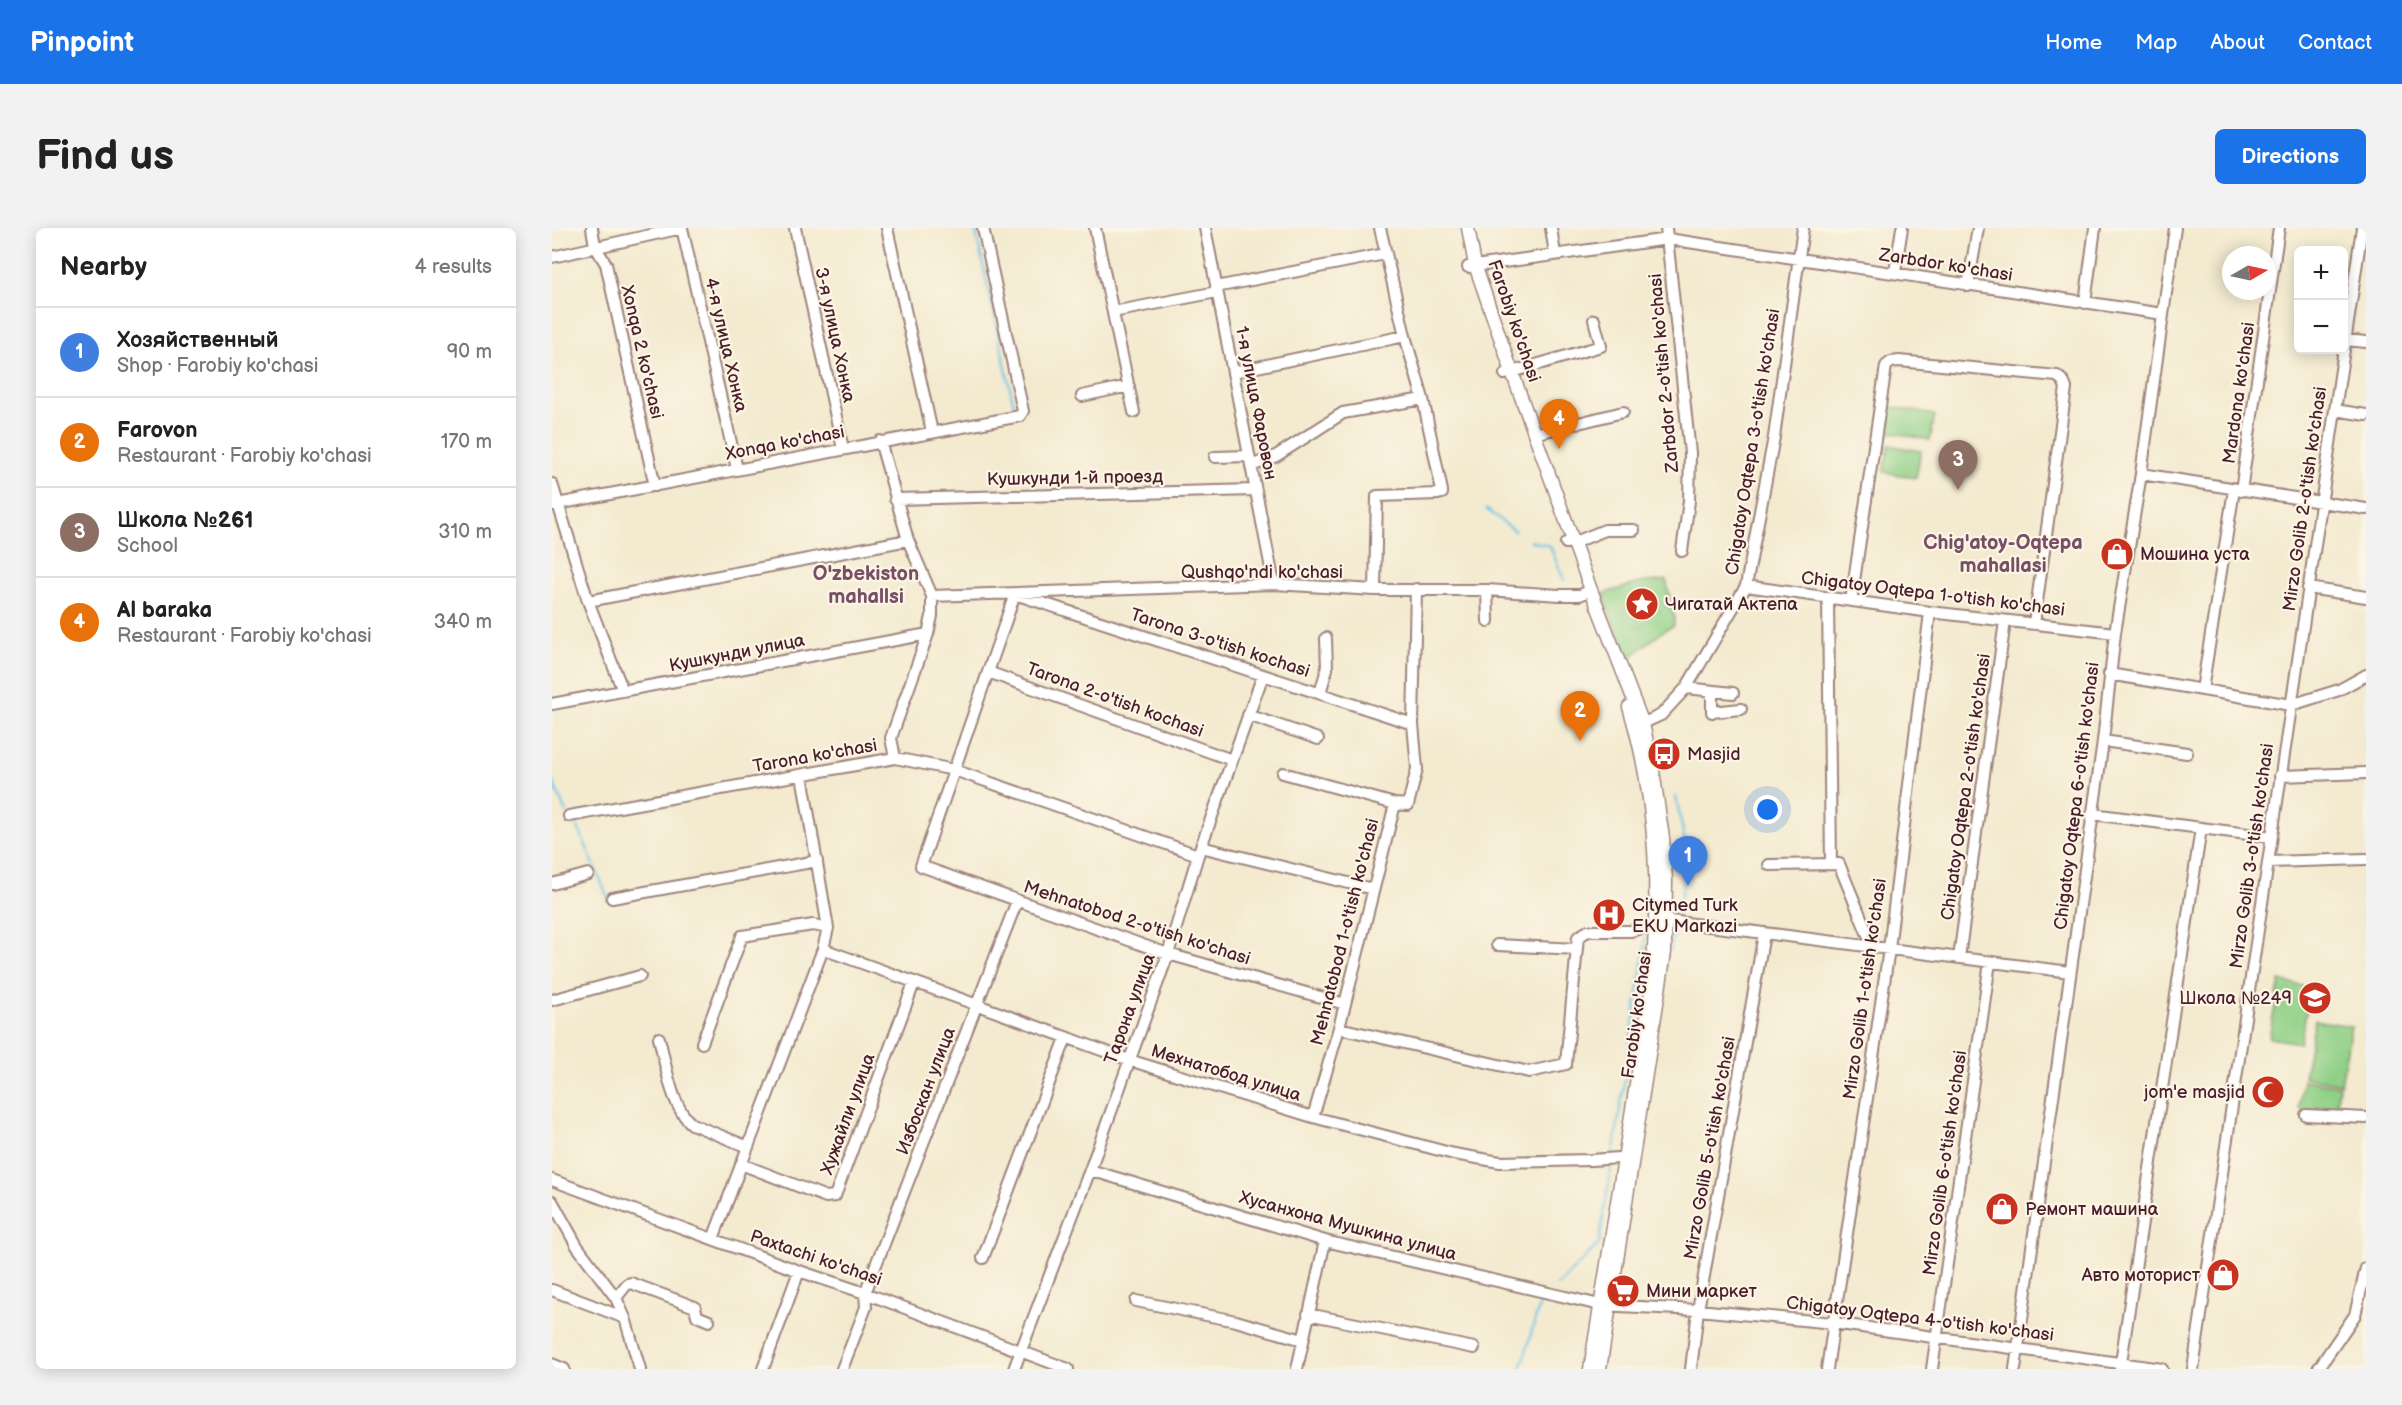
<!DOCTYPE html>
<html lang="en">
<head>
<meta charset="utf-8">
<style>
	:root { --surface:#fff; --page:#f2f2f2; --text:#222; --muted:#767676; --line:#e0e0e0; --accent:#1a73e8 }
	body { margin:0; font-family:"Balsamiq Sans",sans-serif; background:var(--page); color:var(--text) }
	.controls { position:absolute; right:18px; top:18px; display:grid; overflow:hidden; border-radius:9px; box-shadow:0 3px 15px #0003 }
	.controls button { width:54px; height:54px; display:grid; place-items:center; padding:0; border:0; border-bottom:2px solid var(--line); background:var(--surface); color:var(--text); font:30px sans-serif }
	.compass { position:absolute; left:1670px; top:18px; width:54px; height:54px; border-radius:50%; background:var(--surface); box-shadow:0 3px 15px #0003; rotate:81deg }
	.you { position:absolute; left:1216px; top:582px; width:21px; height:21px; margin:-15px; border:4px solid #fff; border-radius:50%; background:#1a73e8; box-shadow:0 0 0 9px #1a73e833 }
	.badge { display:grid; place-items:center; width:39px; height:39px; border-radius:50%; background:var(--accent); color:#fff; font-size:20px; font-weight:700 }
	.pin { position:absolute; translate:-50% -50px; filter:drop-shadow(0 2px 3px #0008) }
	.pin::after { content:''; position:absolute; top:32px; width:21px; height:18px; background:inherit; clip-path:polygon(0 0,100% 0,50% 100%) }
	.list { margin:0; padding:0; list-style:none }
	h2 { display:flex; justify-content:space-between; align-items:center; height:78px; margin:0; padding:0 24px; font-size:26px }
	h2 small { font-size:20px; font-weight:400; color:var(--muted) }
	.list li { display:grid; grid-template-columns:39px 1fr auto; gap:18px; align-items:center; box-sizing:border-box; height:90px; padding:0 24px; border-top:2px solid var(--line) }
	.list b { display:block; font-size:22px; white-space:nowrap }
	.list p { margin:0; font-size:20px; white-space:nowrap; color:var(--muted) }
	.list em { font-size:20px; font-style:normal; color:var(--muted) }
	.map { position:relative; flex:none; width:1814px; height:1141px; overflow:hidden; border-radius:9px }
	header { display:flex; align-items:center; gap:36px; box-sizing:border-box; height:84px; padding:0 30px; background:var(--accent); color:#fff }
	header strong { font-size:28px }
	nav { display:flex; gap:33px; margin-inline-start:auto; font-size:21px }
	.intro { display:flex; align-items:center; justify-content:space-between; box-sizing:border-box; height:144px; padding:0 36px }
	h1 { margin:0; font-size:42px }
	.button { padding:15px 27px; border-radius:9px; background:var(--accent); color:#fff; font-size:21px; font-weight:700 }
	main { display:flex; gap:36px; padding:0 36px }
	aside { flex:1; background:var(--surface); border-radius:9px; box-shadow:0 3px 15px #0003 }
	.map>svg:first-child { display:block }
</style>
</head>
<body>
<header>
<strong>Pinpoint</strong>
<nav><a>Home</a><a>Map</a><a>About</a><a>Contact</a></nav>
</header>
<div class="intro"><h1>Find us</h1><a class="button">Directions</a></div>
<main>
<aside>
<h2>Nearby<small>4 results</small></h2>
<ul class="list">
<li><span class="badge" style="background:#3f7fe0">1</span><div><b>Хозяйственный</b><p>Shop · Farobiy ko'chasi</p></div><em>90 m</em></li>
<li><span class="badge" style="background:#e8710a">2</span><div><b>Farovon</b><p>Restaurant · Farobiy ko'chasi</p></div><em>170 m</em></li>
<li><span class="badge" style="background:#8d6e63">3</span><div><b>Школа №261</b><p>School</p></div><em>310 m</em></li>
<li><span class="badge" style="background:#e8710a">4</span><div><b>Al baraka</b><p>Restaurant · Farobiy ko'chasi</p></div><em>340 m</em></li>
</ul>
</aside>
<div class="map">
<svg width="1814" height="1141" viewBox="0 0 1814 1141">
	<defs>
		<pattern id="grass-tufts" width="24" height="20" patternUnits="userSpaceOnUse" patternTransform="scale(1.5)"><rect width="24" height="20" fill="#90d087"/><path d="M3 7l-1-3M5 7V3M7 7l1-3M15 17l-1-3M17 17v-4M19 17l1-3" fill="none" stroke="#7eb275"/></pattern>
	</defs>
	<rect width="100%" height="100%" fill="#fcf5e5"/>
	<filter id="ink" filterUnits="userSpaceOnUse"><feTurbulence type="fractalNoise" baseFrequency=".0167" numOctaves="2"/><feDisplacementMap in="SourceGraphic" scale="12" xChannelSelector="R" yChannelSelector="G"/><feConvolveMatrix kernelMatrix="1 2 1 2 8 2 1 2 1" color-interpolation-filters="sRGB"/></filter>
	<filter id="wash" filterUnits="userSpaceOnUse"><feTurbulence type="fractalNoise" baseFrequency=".008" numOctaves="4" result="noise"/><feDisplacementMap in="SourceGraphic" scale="24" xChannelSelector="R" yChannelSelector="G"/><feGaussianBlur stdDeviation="1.35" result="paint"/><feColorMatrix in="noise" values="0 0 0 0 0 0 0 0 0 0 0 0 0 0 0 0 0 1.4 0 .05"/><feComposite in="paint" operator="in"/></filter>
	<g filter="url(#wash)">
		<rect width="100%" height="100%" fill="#f3eacf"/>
		<path fill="url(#grass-tufts)" stroke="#6d7859" stroke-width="1.5" d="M1114,352L1122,387V398L1114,401L1076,431L1050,366L1086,355Z"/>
		<path fill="#90d087" stroke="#6d7859" stroke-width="1.5" d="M1335,178L1383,187L1378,212L1331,203Z
			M1337,217L1369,223L1364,250L1332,244Z
			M1728,753L1759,760L1748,815L1717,810Z
			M1763,792L1799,798L1789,856L1752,849Z
			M1751,852L1787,858L1784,886L1747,881Z"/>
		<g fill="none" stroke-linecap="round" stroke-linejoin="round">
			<path stroke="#67c1e4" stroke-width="2" d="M423,0L463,182
				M934,281L963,303
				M979,313L998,318L1012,352
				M0,551L14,585
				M1124,569L1136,630L1125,690
				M23,592L56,670
				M1119,722L1124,698
				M1788,885L1793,879H1814
				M1061,927L1093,720V704
				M1005,1058L1047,1016L1060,935
				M969,1141L989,1071"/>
		</g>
	</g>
	<g filter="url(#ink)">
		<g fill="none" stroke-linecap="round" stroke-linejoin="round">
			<g stroke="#9e847d" stroke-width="14">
				<path id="minor" d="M40,0L43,18L54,36L103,258
					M130,0L185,241
					M243,0L291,221
					M335,0L380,204
					M543,0L582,184
					M653,0L722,356
					M999,0L1003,26
					M1114,0L1138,225L1137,273L1130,323
					M0,29L130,0
					M916,39L1116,11L1611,86
					M1343,44L1350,0
					M1416,58L1426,0
					M664,59L833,26
					M1533,75L1543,0
					M561,84L665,64
					M1793,112L1814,114
					M681,144L853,108
					M953,146L1049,118L1042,92
					M530,168L577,158
					M1783,182L1814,187
					M982,206L1071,184
					M328,213L356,312L380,368V388L376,406L339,510L343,530
					M663,229L697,228
					M699,238L724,228L791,185L871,171
					M1589,246L1814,281
					M0,256L36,373L71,463
					M1689,263L1727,0
					M343,271L704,262
					M0,277L468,188L471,183L431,0
					M1014,315L1026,313L1053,302H1082
					M1194,358L1378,384L1563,405
					M1756,360L1814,369
					M823,362L825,268L886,266L890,265V263L871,171L853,108L828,0
					M935,362L936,393
					M380,368L722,356L823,362H935L1007,367H1028L1039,362
					M1276,370L1279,636
					M36,373L356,312
					M1299,373L1334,138L1339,134L1347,133L1505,148L1511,153L1514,160L1482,396
					M436,444L680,532
					M1557,446L1739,477L1787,462L1814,447
					M1134,460L1181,465
					M1650,462L1682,262
					M1160,463V484L1189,481
					M768,465L775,441L774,410
					M0,476L376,406
					M696,487L766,511
					M1083,499L1109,487L1134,460L1194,358L1222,209L1251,0
					M1551,513L1635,525
					M731,545L843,576L856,577L865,541L861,496L864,361
					M1728,548L1814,545
					M1540,586L1719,609
					M17,588L343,530L402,542L646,627
					M649,619L821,661
					M1716,634L1814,631
					M1217,637L1287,636L1321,719
					M0,656L36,646
					M60,670L265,633
					M945,717L1025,721
					M271,721L577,832L761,889L902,926L948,934L1039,932L1080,929
					M1407,730L1453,393
					M0,772L88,748
					M793,776L616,726L369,638L463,366L861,496
					M787,800L977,844L1014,836L1026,709L1036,703H1079L1118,693L1518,744
					M107,810C114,836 119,880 140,896L196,919
					M150,815L190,708L261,697L276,700
					M1754,887L1814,890
					M761,889L787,800L843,576
					M189,936L274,969L283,968L362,755
					M538,942L773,1013L1048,1077L1146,1082L1281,1095L1610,1141
					M0,952L247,1043L313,1065L516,1141
					M0,973L25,1018L64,1070L73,1090L88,1141
					M161,1011L271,721L276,700L250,547
					M431,1030L514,810
					M0,1062L73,1090
					M64,1070L75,1056L79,1055L143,1079L145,1088L157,1093
					M584,1073L684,1093L751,1112
					M756,1086L922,1120
					M0,1136L12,1141
					M211,1141L247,1043
					M290,1141L314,1079L313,1065L465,673
					M462,1141L538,942L616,726L646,627L711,447
					M745,1141L773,1013
					M1139,1141L1146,1082L1212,706
					M1275,1141L1337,721L1378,384
					M1380,1141L1438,734
					M1463,1141L1551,513L1563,405L1589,246L1623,0
					M1568,1141L1649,600
					M1641,1141L1810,0
					M1766,1141L1803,1087L1814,1040"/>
			</g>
			<g stroke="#9e847d" stroke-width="15">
				<path id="major" d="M916,0L923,37L960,144L1039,362L1091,496L1100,536L1111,610L1114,652L1113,724L1048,1141
					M1038,1141L1098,770C1108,672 1106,574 1077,479"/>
			</g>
			<use href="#minor" stroke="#fff" stroke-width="10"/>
			<use href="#major" stroke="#fff" stroke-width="12"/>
		</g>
	</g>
	<defs>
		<g id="shop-disc" transform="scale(1.725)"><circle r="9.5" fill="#c8321e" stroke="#fcf5e5"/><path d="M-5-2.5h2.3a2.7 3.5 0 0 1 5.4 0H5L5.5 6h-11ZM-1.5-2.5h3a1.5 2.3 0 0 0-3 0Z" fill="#fff"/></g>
		<g id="sight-disc" transform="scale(1.725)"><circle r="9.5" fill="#c8321e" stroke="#fcf5e5"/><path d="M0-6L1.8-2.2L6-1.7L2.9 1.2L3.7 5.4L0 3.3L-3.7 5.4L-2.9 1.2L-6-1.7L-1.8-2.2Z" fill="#fff"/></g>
		<g id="bus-disc" transform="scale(1.725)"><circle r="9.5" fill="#c8321e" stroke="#fcf5e5"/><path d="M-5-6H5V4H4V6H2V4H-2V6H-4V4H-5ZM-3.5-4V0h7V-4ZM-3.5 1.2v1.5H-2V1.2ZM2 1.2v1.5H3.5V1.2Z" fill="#fff"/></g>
		<g id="hospital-disc" transform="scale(1.725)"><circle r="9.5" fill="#c8321e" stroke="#fcf5e5"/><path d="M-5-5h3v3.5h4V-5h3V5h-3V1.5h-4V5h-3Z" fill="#fff"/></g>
		<g id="school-disc" transform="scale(1.725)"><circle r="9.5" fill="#c8321e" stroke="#fcf5e5"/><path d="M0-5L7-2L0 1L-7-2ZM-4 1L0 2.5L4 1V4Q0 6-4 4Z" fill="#fff"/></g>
		<g id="mosque-disc" transform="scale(1.725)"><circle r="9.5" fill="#c8321e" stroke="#fcf5e5"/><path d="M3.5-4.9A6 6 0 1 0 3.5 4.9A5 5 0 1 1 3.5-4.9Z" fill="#fff"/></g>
		<g id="supermarket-disc" transform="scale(1.725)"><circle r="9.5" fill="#c8321e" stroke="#fcf5e5"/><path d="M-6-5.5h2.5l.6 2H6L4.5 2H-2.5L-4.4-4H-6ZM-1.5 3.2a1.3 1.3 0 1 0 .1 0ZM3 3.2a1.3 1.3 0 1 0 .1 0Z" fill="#fff"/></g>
	</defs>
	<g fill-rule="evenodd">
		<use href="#shop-disc" x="1565" y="326"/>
		<use href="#sight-disc" x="1090" y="376"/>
		<use href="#bus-disc" x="1112" y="526"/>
		<use href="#hospital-disc" x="1057" y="687"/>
		<use href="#school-disc" x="1763" y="770"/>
		<use href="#mosque-disc" x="1716" y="864"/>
		<use href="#shop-disc" x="1450" y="981"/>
		<use href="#shop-disc" x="1671" y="1047"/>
		<use href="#supermarket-disc" x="1071" y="1063"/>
	</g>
	<g text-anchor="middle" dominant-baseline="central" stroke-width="4.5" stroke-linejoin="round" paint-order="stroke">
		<g font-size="18" fill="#4a1f2b" stroke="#fcf5e5">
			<text transform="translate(1394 37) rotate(9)">Zarbdor ko'chasi</text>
			<text transform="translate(962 93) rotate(71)">Farobiy ko'chasi</text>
			<text transform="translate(283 107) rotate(78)">3-я улица Хонка</text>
			<text transform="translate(174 117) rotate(77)">4-я улица Хонка</text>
			<text transform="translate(90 124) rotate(77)">Xonqa 2 ko'chasi</text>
			<text transform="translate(1112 145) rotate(-95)">Zarbdor 2-o'tish ko'chasi</text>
			<text transform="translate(1687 165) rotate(-82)">Mardona ko'chasi</text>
			<text transform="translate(704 175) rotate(79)">1-я улица Фаровон</text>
			<text transform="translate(1201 214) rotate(-81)">Chigatoy Oqtepa 3-o'tish ko'chasi</text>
			<text transform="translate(233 215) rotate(-11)">Xonqa ko'chasi</text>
			<text transform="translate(523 250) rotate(-1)">Кушкунди 1-й проезд</text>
			<text transform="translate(1753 271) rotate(-82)">Mirzo Golib 2-o'tish ko'chasi</text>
			<text x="710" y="344">Qushqo'ndi ko'chasi</text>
			<text transform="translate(1381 366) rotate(7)">Chigatoy Oqtepa 1-o'tish ko'chasi</text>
			<text transform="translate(668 415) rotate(18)">Tarona 3-o'tish kochasi</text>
			<text transform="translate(185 425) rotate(-11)">Кушкунди улица</text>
			<text transform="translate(563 472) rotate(20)">Tarona 2-o'tish kochasi</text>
			<text transform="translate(263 528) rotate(-10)">Tarona ko'chasi</text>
			<text transform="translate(1414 559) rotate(-82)">Chigatoy Oqtepa 2-o'tish ko'chasi</text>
			<text transform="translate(1525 568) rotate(-83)">Chigatoy Oqtepa 6-o'tish ko'chasi</text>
			<text transform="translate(1700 628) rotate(-82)">Mirzo Golib 3-o'tish ko'chasi</text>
			<text transform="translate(585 695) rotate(18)">Mehnatobod 2-o'tish ko'chasi</text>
			<text transform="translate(793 704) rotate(-76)">Mehnatobod 1-o'tish ko'chasi</text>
			<text transform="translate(1313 761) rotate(-82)">Mirzo Golib 1-o'tish ko'chasi</text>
			<text transform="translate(578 781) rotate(-70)">Тарона улица</text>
			<text transform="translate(1085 787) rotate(-82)">Farobiy ko'chasi</text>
			<text transform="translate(674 845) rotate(17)">Мехнатобод улица</text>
			<text transform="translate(374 863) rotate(-69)">Избоскан улица</text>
			<text transform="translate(296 886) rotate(-70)">Хужайли улица</text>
			<text transform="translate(1158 920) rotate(-80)">Mirzo Golib 5-o'tish ko'chasi</text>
			<text transform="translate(1393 935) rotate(-82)">Mirzo Golib 6-o'tish ko'chasi</text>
			<text transform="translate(796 998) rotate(15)">Хусанхона Мушкина улица</text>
			<text transform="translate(264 1030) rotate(19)">Paxtachi ko'chasi</text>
			<text transform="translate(1368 1091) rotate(7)">Chigatoy Oqtepa 4-o'tish ko'chasi</text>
		</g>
		<g font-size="18" fill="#4a1f2b" stroke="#fcf5e5" text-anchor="start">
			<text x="1588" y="326">Мошина уста</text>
			<text x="1113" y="376">Чигатай Актепа</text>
			<text x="1135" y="526">Masjid</text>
			<text x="1080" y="677">Citymed Turk<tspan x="1080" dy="21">EKU Markazi</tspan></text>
			<text x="1740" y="770" text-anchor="end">Школа №249</text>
			<text x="1693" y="864" text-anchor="end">jom'e masjid</text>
			<text x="1473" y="981">Ремонт машина</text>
			<text x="1648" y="1047" text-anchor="end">Авто моторист</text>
			<text x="1094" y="1063">Мини маркет</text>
		</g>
		<g font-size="20" font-weight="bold" fill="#785066" stroke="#fcf5e5">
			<text x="1451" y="315">Chig'atoy-Oqtepa<tspan x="1451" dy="23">mahallasi</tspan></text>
			<text x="314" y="346">O'zbekiston<tspan x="314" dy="23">mahallsi</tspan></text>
		</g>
	</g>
</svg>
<div class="controls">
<button>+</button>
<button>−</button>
</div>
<svg class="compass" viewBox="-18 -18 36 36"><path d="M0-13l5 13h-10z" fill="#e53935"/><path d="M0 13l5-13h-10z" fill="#767676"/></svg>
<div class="you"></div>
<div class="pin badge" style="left:1136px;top:658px;background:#3f7fe0">1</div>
<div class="pin badge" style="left:1028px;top:513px;background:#e8710a">2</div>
<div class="pin badge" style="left:1406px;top:262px;background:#8d6e63">3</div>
<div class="pin badge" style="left:1007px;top:221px;background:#e8710a">4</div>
</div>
</main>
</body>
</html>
